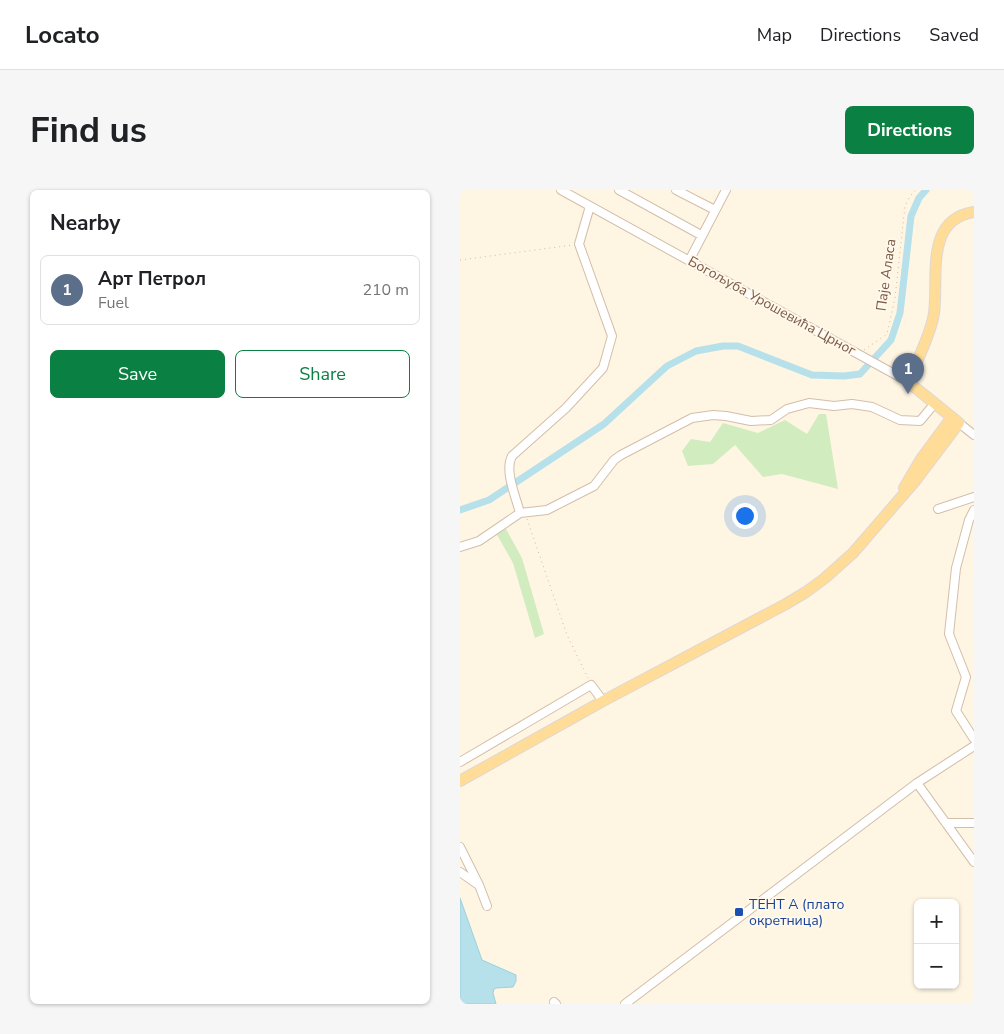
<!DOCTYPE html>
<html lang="en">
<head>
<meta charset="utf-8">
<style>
	:root { --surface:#fff; --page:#f6f6f6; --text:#202124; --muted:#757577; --line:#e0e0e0; --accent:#0b8043 }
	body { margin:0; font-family:"Nunito Sans",sans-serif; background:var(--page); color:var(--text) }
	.controls { position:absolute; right:15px; bottom:15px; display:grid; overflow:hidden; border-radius:8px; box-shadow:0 1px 4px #0004 }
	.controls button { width:45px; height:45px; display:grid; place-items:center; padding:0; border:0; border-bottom:1px solid var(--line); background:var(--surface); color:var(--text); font:25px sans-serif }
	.you { position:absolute; left:284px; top:325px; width:18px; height:18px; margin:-12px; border:4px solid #fff; border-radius:50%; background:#1a73e8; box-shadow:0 0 0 8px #1a73e833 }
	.badge { display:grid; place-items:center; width:32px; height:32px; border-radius:50%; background:var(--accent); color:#fff; font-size:16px; font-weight:700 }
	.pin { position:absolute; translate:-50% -41px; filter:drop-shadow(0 1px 2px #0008) }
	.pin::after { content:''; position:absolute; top:26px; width:18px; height:15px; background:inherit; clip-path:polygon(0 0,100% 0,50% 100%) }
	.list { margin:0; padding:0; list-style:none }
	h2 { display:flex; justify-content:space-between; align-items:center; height:65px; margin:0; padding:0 20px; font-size:21px }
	h2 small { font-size:16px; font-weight:400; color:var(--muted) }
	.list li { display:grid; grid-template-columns:32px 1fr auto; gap:15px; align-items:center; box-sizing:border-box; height:70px; margin:0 10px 10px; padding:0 10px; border:1px solid var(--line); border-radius:8px }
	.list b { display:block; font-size:19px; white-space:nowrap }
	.list p { margin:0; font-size:16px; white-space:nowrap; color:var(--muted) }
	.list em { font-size:16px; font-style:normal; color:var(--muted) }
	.actions { display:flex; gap:10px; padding:15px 20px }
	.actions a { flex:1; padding:11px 0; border:1px solid var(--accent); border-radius:8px; text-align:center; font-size:18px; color:var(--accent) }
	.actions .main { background:var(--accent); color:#fff }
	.map { position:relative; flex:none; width:514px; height:814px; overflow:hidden; border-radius:8px }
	header { display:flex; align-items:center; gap:30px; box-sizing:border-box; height:70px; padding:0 25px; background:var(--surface); border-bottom:1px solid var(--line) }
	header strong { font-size:24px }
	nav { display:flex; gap:28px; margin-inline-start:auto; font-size:18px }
	.intro { display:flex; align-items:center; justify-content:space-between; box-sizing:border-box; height:120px; padding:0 30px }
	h1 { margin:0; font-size:35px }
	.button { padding:12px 22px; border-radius:8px; background:var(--accent); color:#fff; font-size:18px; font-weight:700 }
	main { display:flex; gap:30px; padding:0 30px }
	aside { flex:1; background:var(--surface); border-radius:8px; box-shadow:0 1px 4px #0004 }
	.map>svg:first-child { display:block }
</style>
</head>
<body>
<header>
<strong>Locato</strong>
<nav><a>Map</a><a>Directions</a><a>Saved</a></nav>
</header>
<div class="intro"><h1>Find us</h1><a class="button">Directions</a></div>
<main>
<aside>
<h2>Nearby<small></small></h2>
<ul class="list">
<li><span class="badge" style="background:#5c6f8a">1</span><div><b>Арт Петрол</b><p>Fuel</p></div><em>210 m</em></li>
</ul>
<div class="actions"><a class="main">Save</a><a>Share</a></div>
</aside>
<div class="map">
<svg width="514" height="814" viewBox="0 0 514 814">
	<rect width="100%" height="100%" fill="#fef5e3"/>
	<path fill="#d1edc0" d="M359,224H366L378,299L322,284L303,287L275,255L253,274L228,276L222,261L231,249L250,252L263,233L298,243L325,230L347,244Z
		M46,339L62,368L84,444L75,448L53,373L36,343Z"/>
	<path fill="#b6e0ea" stroke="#9bd0dd" d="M0,708L22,770L56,785V791L53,797L36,798L34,799L33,803L36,814H0Z"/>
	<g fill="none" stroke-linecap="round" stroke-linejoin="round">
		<path stroke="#b6e0ea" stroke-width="7" d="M0,320L29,310L144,234L207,176L236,161L263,156H278L352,185L384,186L400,184L431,150L440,123L451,26L459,8L466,0"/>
		<g stroke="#d3beab" stroke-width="10">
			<path id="minor" d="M101,0L447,191
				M159,0L241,45
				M216,0L255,20
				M229,71L266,0
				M499,233L514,245
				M478,319L514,307
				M514,320L509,330L496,378L489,444L506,487L496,521L514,549
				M60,323C56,307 44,281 52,266L106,218L143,178L152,146L119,54L130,16
				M0,357L19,351L60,323L87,320L134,296L154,270L161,265L232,228L253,225L266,226L291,231L311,230L327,219L349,213L374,216L392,214L412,217L440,230L460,231L475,213
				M0,572L131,495L143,511
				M457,593L514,672
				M486,633H514
				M0,657L19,695L27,716
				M0,682L17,694
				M94,812L96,814
				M165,814L457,593L514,556"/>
		</g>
		<g stroke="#dfd7d3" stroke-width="12">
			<path id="major" d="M444,298L461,269L492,227
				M0,591L143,511L326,414L346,402L365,388L393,363L456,290L499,233L447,191C456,176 472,139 474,123C479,87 464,30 514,22"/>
		</g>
		<path stroke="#dbb69b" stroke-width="1" stroke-dasharray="1 4" stroke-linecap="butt" d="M0,70L113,55
			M404,160L427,144L435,108L445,16L450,6L456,0
			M67,329L107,445L128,488"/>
		<use href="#minor" stroke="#fff" stroke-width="8"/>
		<use href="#major" stroke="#fd9" stroke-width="10"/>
	</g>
	<rect fill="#1a4fb4" stroke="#fff8eb" stroke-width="2" x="274" y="717" width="10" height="10" rx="2.5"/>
	<g text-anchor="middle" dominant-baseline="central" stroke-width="4" stroke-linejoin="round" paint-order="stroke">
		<g font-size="14" fill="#795a46" stroke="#fff8eb">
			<text transform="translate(426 85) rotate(-82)">Паје Аласа</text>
			<text transform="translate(312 116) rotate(29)">Богољуба Урошевића Црног</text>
		</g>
		<g font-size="14" fill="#164399" stroke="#fff8eb" text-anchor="start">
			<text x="289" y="714">ТЕНТ А (плато<tspan x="289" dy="16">окретница)</tspan></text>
		</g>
	</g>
</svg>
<div class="controls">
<button>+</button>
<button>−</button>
</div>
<div class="you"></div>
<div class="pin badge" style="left:448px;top:204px;background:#5c6f8a">1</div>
</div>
</main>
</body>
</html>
